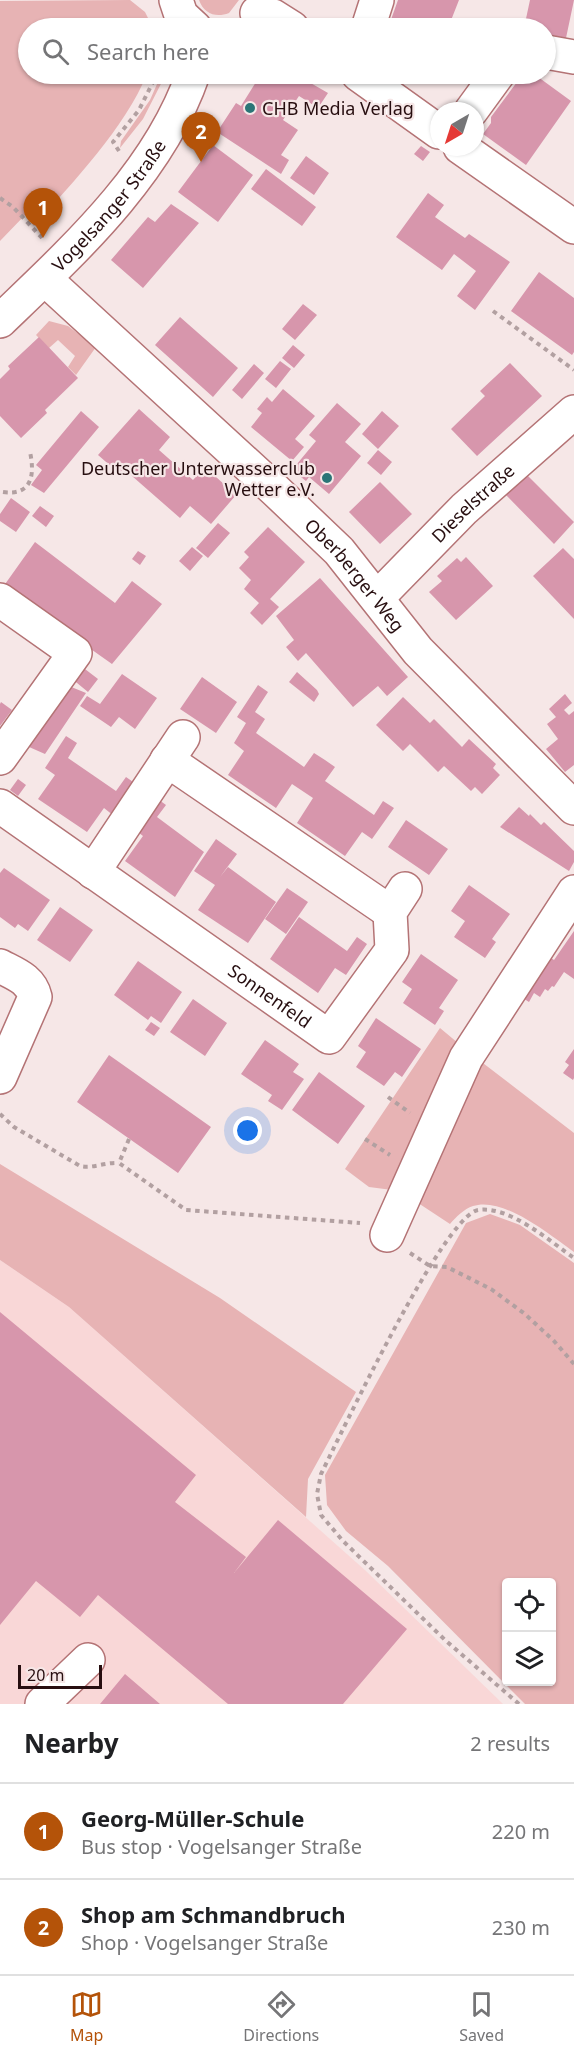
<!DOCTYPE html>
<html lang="en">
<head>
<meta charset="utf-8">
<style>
	:root { --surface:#fff; --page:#f6f6f6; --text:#202124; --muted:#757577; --line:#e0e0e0; --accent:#b45309 }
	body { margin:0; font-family:"Noto Sans",sans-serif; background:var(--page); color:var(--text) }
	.controls { position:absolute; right:18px; bottom:18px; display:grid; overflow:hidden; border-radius:6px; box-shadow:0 2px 4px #0004 }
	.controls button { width:54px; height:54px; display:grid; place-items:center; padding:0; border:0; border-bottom:2px solid var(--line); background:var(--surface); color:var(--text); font:30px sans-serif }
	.compass { position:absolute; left:430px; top:102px; width:54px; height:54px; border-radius:50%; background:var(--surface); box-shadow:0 2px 4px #0004; rotate:219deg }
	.scale { position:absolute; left:18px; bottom:15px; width:84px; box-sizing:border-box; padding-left:6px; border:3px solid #270e10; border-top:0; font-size:16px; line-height:21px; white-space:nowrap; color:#270e10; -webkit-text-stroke:4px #f6e7e7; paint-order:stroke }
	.you { position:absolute; left:248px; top:1131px; width:21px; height:21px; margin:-15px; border:4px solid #fff; border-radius:50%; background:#1a73e8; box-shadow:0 0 0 9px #1a73e833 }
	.badge { display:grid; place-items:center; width:39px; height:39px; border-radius:50%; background:var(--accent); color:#fff; font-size:20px; font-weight:700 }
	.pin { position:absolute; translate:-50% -50px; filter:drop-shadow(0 2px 3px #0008) }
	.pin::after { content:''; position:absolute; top:32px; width:21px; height:18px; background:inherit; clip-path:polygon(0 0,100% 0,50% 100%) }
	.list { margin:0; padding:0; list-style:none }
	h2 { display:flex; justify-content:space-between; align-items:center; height:78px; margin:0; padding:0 24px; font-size:26px }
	h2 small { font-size:20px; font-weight:400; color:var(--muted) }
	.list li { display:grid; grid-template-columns:39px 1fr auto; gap:18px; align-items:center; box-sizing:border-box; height:96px; padding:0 24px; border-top:2px solid var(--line) }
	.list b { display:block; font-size:22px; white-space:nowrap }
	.list p { margin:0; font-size:20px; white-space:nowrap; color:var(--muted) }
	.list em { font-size:20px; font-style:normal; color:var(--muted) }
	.icon { flex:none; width:33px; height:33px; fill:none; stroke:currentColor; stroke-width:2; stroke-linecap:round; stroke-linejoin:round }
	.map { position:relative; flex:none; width:574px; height:1704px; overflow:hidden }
	.search { position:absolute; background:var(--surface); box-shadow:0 2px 4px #0004; left:18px; right:18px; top:18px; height:66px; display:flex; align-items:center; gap:15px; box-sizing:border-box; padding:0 21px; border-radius:33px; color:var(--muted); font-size:22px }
	.sheet { height:270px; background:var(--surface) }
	nav { display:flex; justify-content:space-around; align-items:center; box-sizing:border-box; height:84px; border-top:2px solid var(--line); background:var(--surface); font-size:16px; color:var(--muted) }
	nav a { display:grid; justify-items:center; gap:3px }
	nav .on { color:var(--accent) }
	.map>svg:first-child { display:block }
</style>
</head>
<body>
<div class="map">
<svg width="574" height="1704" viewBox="0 0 574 1704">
	<rect width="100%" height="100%" fill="#f6e7e7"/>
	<path fill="#f9d7d7" d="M0,1260L69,1307L366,1571L503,1704H0Z"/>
	<path fill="#e7b3b4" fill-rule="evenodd" d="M130,0L145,12L153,28H28V74H147C125,128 73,182 34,226L26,214L0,241V1Z
		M199,0H239L229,13C216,18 204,14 199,0Z
		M166,74L143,119L120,148L121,141L150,100L161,75Z
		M49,321L68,326L96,347L76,375L68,367L75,356L58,340L49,348L36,335Z
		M440,1028L464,1048L400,1191L369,1187L345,1169Z
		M475,1057L574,1133V1252C550,1235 503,1196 473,1206C464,1209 456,1217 450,1224L409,1197Z
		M0,1164L220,1298L356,1392L308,1479L306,1517L69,1307L0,1260Z
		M490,1214L520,1225L574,1263V1704H525L388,1566L346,1531L327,1505L325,1475L466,1223ZM506,1582H552V1682H506Z"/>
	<path fill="#d796ac" d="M398,0H459L448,28H388Z
		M530,0H574L566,38L546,34V28H524Z
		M261,74H270L278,78L281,74H295L328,93L318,108L299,96L283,120L298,130L281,155L289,160L281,174L217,132L236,103L241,106Z
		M528,74H534L571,101L526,165L483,134L491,123V117L517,82L523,81Z
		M213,145L253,175L218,222L178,192Z
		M421,146L430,152L423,161L414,154Z
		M306,156L329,173L314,195L290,178Z
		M266,169L316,207L302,226L251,189Z
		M428,193L444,205L435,217L465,238L469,234L510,262L475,310L457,296L476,271L454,254L442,270L396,237Z
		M171,204L199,223L143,288L111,260L148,217L155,222Z
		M539,272L574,298V352L572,355L511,311Z
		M303,304L317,315L295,340L282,329Z
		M180,317L238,368L213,397L155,345Z
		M39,337L78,378L45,410L47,413L21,438L0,416V379L10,369L8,366Z
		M293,345L305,355L294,368L282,358Z
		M280,361L291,369L276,388L265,379Z
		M510,363L542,396L477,456L451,429L485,396L480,391Z
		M254,364L264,373L242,399L232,390Z
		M283,389L315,416L295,439L304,447L292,461L251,427L262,413L257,409L267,397L272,402Z
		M337,403L361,424L345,442L361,456L329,494L309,477L306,481L292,470L316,441L309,435Z
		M139,409L170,437L159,450L193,480L205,467L236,495L211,524L190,506L180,518L124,469L120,474L98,455Z
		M81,411L99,427L44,493L31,485L42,470L36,465Z
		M382,411L399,426L378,449L362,434Z
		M378,450L392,462L381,475L367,463Z
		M525,473L574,522L554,544L504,493Z
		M380,482L412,514L380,544L349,512Z
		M11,498L30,512L16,532L0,521V514Z
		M40,506L54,516L46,527L32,516Z
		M218,523L230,533L208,558L196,548Z
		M268,527L305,562L270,599L279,607L262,625L250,613L259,603L244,589L251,580L239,568L249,557L244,552Z
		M35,542L115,603L132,581L162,604L112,664L3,587Z
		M192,547L203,556L190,571L179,561Z
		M563,548L574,559V619L533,576Z
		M138,551L146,556L140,565L132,559Z
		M466,557L493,586L456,620L429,592L442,581L437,576L457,558L461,562Z
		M320,578L408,677L387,696L378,686L353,707L306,653L298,661L286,647L294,640L276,616Z
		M81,666L98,679L88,692L71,678Z
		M297,672L317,690L319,694L314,702L289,682Z
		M122,674L157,698L135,729L119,717L111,727L80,706L87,696L100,704Z
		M202,677L237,702L216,733L180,709Z
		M64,684L86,693L45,754L20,743Z
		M258,685L268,692L255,712L265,719L256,733L304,767L314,753L325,760L335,767L325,781L374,815L383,801L394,808L372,839L362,832L345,856L297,823L313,798L292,784L276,808L228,775L244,751L234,743L246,723L237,717Z
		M565,694L572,703L564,710L569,715L574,711V765L565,772L546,749L558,739L547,724L556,717L549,709Z
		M403,697L430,723L434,719L462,747L469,739L496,764L493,768L500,775L482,794L475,787L471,791L444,766L438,772L410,744L403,751L376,725Z
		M1,702L12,710L0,726V704Z
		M66,736L77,743L68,758L116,791L126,777L136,784L114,816L104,808L87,832L38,799L55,775L45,768Z
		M18,779L26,785L18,796L10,790Z
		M155,797L166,805L157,817L204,852L175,897L125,861L143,836L134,829Z
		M519,807L529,816L530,814L541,825L544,822L574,851V862L569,871L500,827Z
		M406,820L448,849L429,875L388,847Z
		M216,839L237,854L220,877L228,867L276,902L248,943L198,910L215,885L194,871Z
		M4,868L50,900L28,931L18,924L15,928L0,917V873Z
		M469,885L510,914L492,939L496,942L485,958L454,937L465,921L451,911Z
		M287,888L308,902L286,934L265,919Z
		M60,907L93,930L70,962L37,940Z
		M299,917L347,951L357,937L367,944L346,975L335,968L318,993L270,959Z
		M574,931V979L564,972L554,987L552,986L548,991L545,989L540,997L534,993L529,1002L518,995L541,951L554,960Z
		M421,954L458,980L439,1008L444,1011L435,1025L403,1003L412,989L402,982Z
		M138,961L182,992L161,1023L151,1016L148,1020L114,995Z
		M193,999L227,1023L205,1056L170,1032Z
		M376,1018L421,1049L402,1077L395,1072L384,1086L356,1067L366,1052L358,1046Z
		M151,1022L160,1028L154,1036L145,1030Z
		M265,1040L299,1064L293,1072L304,1079L282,1110L268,1101L272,1095L241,1074Z
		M574,1049V1078L573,1080L563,1073L569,1065L565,1062Z
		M109,1055L211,1127L178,1173L77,1102Z
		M319,1072L365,1106L338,1144L292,1110Z
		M0,1312L196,1475L175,1502L246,1557L234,1573L278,1520L407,1629L343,1704H228L98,1595L80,1617L36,1581L0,1625Z
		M125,1674L160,1704H100Z"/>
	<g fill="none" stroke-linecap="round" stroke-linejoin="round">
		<g stroke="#b47375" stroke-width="36">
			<g id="minor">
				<path d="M176,0L181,15L195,28"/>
				<path d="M257,13L273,16L292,28"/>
				<path d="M368,28L377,0"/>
				<path d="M546,52L574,57"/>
				<path d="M358,74L439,132"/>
				<path d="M471,111L498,74"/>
				<path d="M460,147L574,227"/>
				<path id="s1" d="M45,279L275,490L339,551L418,651L574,808"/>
				<path id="s2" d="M0,321C74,250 159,173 193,74"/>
				<path id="s3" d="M377,598L464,509L574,412"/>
				<path d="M0,600L75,653L0,758"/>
				<path d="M167,760L390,912"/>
				<path id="s4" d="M0,806L329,1037L392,950L390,912L405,889"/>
				<path d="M93,872L183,737"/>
				<path d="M0,966C15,974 31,979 35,997L0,1077"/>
				<path d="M387,1235L466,1058L574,892"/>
				<path d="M42,1704L88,1660"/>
			</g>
		</g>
		<path stroke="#b2a0a1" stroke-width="4" stroke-dasharray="4.5 4.5" stroke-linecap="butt" d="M119,151L113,142L139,110L157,74
			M0,198L13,207L42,238
			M493,311L574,370
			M3,492C32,496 35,475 30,452
			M388,1097L410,1113
			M0,1114L14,1127L80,1166C92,1169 105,1162 119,1163
			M129,1139L119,1163L186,1210L360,1223
			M365,1139L390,1155
			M410,1253L430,1266L447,1267L491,1289L525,1314L554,1341L574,1364
			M519,1704L445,1640L343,1541L321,1515L317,1494L321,1474C341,1434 443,1217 478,1210C509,1205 551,1242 574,1258"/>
		<use href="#minor" stroke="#fff" stroke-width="33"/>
	</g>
	<g fill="#2b7577" stroke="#f6e7e7" stroke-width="2">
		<circle cx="250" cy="108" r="6"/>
		<circle cx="327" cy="478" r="6"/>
	</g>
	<g text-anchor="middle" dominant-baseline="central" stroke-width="4.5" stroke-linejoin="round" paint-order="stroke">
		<g font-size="18" fill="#270e10" stroke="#f6e7e7" text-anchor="start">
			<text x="262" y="108">CHB Media Verlag</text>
			<text x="315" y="468" text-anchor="end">Deutscher Unterwasserclub<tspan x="315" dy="21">Wetter e.V.</tspan></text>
		</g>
		<g font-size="18" fill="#270e10" stroke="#f6e7e7">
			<text stroke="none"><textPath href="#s2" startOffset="159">Vogelsanger Straße</textPath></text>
			<text stroke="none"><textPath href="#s3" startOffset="135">Dieselstraße</textPath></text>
			<text stroke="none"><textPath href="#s1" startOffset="429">Oberberger Weg</textPath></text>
			<text stroke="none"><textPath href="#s4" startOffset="330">Sonnenfeld</textPath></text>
		</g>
	</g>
</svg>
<div class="controls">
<button><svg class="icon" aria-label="locate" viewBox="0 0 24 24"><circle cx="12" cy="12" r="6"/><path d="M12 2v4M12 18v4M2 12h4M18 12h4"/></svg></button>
<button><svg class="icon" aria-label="layers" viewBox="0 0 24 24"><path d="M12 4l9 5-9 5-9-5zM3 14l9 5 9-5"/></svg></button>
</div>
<svg class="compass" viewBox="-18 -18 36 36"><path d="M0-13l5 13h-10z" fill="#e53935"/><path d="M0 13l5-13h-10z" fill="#757577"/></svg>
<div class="scale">20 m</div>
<div class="you"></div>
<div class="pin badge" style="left:43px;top:238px">1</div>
<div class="pin badge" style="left:201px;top:162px">2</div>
<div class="search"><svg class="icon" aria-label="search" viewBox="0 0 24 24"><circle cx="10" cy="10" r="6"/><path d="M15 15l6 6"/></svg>Search here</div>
</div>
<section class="sheet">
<h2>Nearby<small>2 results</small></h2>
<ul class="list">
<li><span class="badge">1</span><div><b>Georg-Müller-Schule</b><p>Bus stop · Vogelsanger Straße</p></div><em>220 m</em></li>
<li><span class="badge">2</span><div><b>Shop am Schmandbruch</b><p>Shop · Vogelsanger Straße</p></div><em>230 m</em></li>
</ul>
</section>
<nav>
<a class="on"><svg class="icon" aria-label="map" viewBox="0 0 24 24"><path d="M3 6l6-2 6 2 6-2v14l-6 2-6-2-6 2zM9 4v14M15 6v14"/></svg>Map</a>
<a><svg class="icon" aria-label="directions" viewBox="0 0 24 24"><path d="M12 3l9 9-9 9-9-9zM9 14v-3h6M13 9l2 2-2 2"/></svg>Directions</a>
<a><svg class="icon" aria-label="saved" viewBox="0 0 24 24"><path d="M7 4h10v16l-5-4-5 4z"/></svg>Saved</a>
</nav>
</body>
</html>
